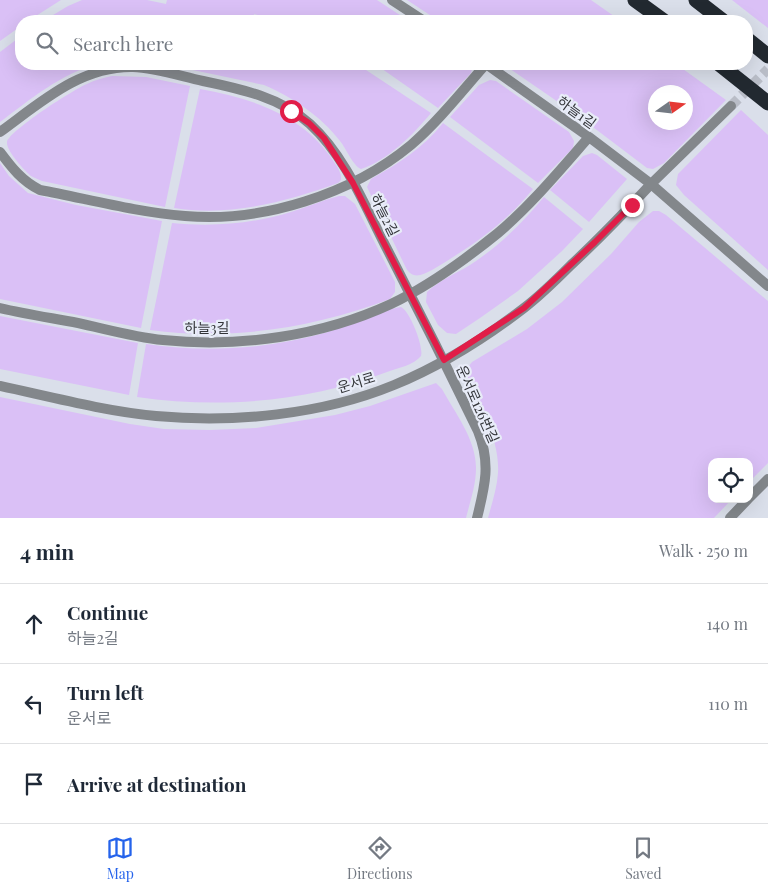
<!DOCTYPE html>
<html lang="en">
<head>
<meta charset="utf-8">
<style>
	:root { --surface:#fff; --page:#f2f2f3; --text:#1f2937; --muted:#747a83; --line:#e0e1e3; --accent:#2563eb }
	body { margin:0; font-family:"Playfair Display","Noto Sans KR",serif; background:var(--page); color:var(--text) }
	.controls { position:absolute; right:15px; bottom:15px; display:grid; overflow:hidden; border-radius:10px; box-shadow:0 5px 20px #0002 }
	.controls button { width:45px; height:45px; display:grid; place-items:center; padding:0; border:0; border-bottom:1px solid var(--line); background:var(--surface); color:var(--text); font:25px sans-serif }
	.compass { position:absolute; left:648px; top:85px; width:45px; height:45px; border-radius:50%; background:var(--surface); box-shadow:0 5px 20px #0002; rotate:76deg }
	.stop { position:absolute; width:15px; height:15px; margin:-11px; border:4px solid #e11d48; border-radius:50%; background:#fff }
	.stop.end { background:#e11d48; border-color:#fff; box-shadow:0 1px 5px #0008 }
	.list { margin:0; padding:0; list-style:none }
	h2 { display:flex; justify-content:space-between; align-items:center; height:65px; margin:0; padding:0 20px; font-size:21px }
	h2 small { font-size:16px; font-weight:400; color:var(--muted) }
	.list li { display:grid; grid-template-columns:32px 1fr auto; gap:15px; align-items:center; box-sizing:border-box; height:80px; padding:0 20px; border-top:1px solid var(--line) }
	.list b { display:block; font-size:19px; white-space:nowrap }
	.list p { margin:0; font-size:16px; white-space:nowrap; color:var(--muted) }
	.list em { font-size:16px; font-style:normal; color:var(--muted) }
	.icon { flex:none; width:28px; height:28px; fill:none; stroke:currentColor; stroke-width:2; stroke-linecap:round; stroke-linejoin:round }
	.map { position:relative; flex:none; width:768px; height:518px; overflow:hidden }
	.search { position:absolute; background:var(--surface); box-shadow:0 5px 20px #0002; left:15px; right:15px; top:15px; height:55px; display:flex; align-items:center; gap:12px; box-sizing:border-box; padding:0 18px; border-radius:20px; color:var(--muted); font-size:19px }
	.sheet { height:305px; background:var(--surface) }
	nav { display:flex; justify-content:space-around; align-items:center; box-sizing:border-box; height:70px; border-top:1px solid var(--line); background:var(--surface); font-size:14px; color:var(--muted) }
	nav a { display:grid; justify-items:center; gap:2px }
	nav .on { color:var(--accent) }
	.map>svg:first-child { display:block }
</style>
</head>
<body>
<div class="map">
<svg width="768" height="518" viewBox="0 0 768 518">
	<rect width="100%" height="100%" fill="#dadfea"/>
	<path fill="#dac0f6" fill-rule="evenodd" d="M0,0H61L28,21H21V26L0,41Z
		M82,0H147L166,4L167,0H377L409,21H280L254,14L253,21H43L68,6Z
		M407,0H591L621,21H439Z
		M732,0H768V28Z
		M21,36V64H98C60,74 31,99 0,122V52Z
		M164,64H357L431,113C413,135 388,160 361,169C353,166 346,148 340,141C321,116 292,97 264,85Z
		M375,64H471L472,69L471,73L438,108Z
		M503,64H676L726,100L664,163L653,169L647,168L577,115ZM656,92H686V122H656Z
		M112,76L146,77L190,86L165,207L42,181C38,179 34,178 31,176C25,171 6,151 7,142C9,131 74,89 87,84C95,80 103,78 112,76Z
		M490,80L496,81L569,132L574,141L573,148L538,183L450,117L479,85Z
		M200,89C249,98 299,113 330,156C335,164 342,171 341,180L338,183C285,202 231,217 174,208Z
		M741,110L768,135V270L684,195L676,185L678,174Z
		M443,123L533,189C506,223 469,248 432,270C422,275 413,280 406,268L367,187L371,179C398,164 423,148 443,123Z
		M592,153L597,155L627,179L589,222L550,190L583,156Z
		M0,163L9,176L28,193L76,205L162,221L141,328L0,299Z
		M339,196H345L355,204L395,282V292L390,299C313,328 232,341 150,330L172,223C212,227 252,224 291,212C307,207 323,200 339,196Z
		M544,197L583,229L562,251L518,291L480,318L456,334L447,333L438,325L426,302L427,292C439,280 462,271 476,261C502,243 524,221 544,197Z
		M653,211H659L666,215L768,301V463L749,482V462H712V499H732L714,518H488C492,503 497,488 498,473C500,439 480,408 468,378C466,371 467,368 472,362L527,329L562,302L611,254L639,222Z
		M401,307C410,311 424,347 421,356C414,365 398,368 387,372C308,402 220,409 137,397L146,344C206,353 270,349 328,332C351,325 379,310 401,307Z
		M0,316L138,343L129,395L0,369Z
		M436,383L442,389C455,413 476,439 476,468C476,485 470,502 466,518H0V397L130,424L164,429L210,430L256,428L335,415L370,406Z"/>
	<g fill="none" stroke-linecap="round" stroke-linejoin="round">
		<path stroke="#b9bdc7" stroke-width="10" stroke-dasharray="10 5" stroke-linecap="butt" d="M731,106L768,69"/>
		<path stroke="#83878b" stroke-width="10" d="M392,0L424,21
			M486,64L589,137L651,184L768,286
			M0,132C40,103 80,66 133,67C156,68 180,76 203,81C241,89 280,97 310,124C345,156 364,204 385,245C417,307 448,369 478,431C491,463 485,486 477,518
			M0,152C12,168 22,181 40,190C88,199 136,212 185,216C262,223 352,194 411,145C439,121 462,91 486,64
			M0,308C26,314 52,318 78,323C106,329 134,337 163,340C239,348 322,336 391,304C429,286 466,259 498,233C531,205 560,170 589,137
			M0,386C51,397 104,411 156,416C234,423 321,415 394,385C440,366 485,338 524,308C541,295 556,280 571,265C599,239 625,212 651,184
			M749,498L768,479
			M730,518L748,499"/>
		<path stroke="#83878b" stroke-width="10" d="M651,184L731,106"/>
		<path stroke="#222930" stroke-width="15" d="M635,0L664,21
			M696,0L723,21
			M747,39L768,56
			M719,64L768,103"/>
	</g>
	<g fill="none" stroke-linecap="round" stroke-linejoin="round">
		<path stroke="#e11d48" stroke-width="6" d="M291,111L309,123L324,138L353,183L444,360L524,308L595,242L632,205"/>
	</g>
	<g text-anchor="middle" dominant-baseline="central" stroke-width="4.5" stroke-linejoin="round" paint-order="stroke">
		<g font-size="14" fill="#333539" stroke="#e8ecf8">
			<text transform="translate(577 112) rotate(36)">하늘1길</text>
			<text transform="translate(385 215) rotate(63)">하늘2길</text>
			<text x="207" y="327">하늘3길</text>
			<text transform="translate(356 382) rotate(-17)">운서로</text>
			<text transform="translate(478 404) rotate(66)">운서로126번길</text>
		</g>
	</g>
</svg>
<div class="controls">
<button><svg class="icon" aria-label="locate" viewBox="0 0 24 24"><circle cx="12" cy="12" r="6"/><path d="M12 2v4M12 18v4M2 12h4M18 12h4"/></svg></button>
</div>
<svg class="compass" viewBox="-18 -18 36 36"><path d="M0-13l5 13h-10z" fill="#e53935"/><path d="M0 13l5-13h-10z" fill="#747a83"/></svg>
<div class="stop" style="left:291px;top:111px"></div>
<div class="stop end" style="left:632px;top:205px"></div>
<div class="search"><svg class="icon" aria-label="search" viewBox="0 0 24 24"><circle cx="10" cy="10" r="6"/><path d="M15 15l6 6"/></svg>Search here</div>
</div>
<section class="sheet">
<h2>4 min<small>Walk · 250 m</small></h2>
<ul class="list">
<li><svg class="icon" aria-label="ahead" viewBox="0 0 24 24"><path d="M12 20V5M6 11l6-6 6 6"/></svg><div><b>Continue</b><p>하늘2길</p></div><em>140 m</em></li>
<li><svg class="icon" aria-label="left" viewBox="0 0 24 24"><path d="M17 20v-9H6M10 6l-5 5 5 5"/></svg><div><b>Turn left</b><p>운서로</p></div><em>110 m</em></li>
<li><svg class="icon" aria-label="arrive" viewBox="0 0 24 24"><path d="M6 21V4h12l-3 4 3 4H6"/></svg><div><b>Arrive at destination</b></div></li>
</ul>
</section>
<nav>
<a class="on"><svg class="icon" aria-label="map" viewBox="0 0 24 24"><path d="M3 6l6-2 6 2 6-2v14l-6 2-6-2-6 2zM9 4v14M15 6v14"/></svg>Map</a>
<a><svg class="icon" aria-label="directions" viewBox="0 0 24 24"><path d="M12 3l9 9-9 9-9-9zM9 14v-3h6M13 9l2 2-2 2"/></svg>Directions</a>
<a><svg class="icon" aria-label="saved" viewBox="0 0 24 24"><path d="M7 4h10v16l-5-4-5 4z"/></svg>Saved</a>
</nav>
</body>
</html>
